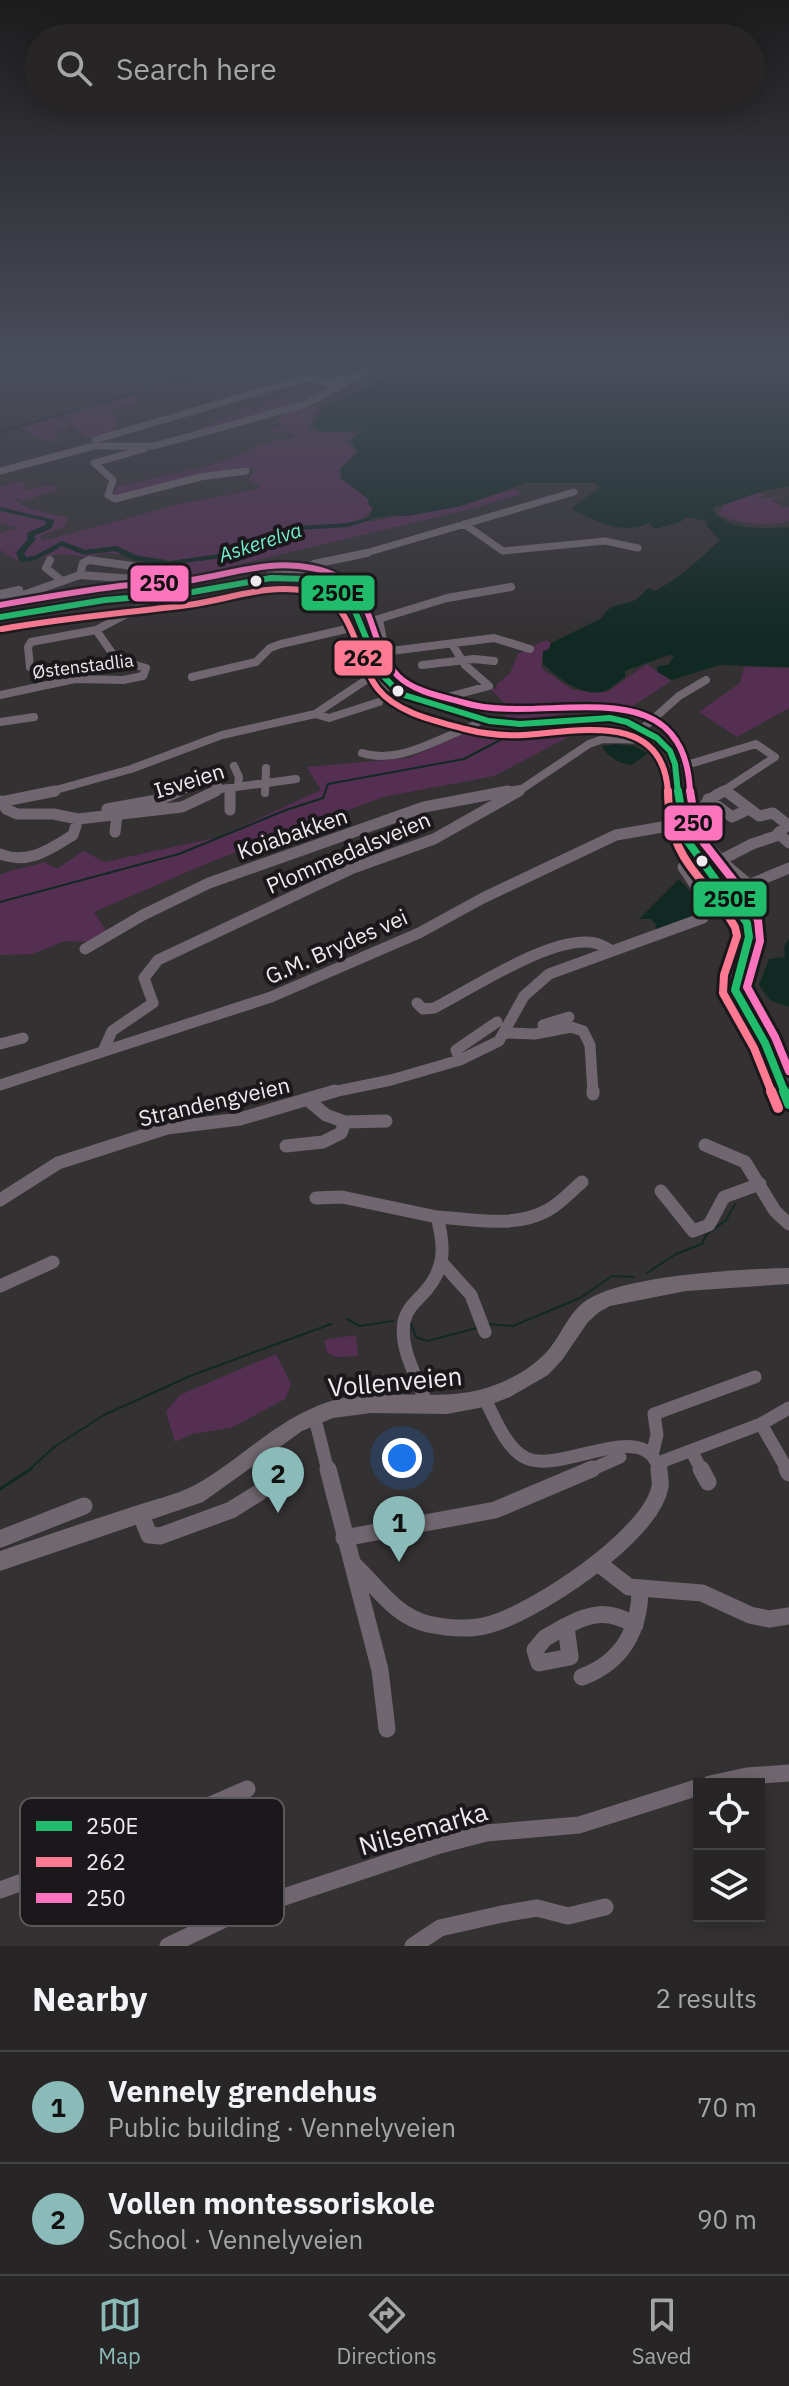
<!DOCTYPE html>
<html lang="en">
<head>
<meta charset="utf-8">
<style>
	:root { --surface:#272526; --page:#2f2d2e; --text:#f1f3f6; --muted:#a4a5a7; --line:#434243; --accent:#8bbbb9 }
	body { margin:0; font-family:"IBM Plex Sans",sans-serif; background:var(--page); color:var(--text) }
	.controls { position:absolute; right:24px; bottom:24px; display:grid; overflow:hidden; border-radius:0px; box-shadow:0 4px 20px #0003 }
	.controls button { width:72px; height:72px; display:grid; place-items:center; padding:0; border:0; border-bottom:2px solid var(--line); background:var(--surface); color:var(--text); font:40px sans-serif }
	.you { position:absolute; left:402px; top:1458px; width:28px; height:28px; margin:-20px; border:6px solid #fff; border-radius:50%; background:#1a73e8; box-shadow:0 0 0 12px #1a73e833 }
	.badge { display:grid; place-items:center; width:52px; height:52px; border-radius:50%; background:var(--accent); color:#111; font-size:26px; font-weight:700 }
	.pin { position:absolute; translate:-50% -66px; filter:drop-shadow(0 2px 4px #0008) }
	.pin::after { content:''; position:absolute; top:42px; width:28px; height:24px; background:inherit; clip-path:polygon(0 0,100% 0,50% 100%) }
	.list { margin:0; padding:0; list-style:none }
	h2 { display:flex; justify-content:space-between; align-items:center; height:104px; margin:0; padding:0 32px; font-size:34px }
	h2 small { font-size:26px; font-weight:400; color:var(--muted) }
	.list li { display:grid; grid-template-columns:52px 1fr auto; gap:24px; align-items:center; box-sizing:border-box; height:112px; padding:0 32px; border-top:2px solid var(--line) }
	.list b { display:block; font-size:30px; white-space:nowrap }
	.list p { margin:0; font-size:26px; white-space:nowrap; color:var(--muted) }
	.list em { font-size:26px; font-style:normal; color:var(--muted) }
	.icon { flex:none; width:44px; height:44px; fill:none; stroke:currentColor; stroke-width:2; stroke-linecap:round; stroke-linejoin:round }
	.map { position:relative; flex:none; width:789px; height:1946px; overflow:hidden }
	.search { position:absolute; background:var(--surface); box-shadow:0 4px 20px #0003; left:24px; right:24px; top:24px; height:88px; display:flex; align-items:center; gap:20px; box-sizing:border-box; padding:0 28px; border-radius:44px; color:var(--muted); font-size:30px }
	.sheet { height:328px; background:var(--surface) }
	nav { display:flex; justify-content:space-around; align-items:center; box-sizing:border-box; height:112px; border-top:2px solid var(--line); background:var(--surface); font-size:22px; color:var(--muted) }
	nav a { display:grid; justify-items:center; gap:4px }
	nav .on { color:var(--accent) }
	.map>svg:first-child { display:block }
</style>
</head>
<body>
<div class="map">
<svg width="789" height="1946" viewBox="0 0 789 1946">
	<rect width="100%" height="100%" fill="#343133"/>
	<path fill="#542f52" d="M333,387L308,401L195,431L214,421L240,415L237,411Z
		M139,393L134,406H113L110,415H117L114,429L118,433L88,438L62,415Z
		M315,406L320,410L307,426L308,430L357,434L346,440L356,452L340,469L341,478L368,499L372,510L363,518L368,522L461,506L513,489L521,494L467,510L169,581L171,568L165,559L107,553L87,557L61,554L28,561H18L0,550V533L17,528L0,523V487L15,482L27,483L23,487L27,490L52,485L59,489L24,501L10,496L28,508L68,518L65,527L40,536L43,541L176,505L259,489V485L248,480L255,470L240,467L112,496L117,487L213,465L267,443L296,436L286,430L265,434L283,426L277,420L281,414Z
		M59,416L71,427L51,433L63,443H60L34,437L21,427Z
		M758,492L764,495L760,496L764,499L789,494L771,500L784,508L789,506V521C770,526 735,525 718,513L724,505Z
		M546,640L551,643L550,649L543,651L541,668L573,690L607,692L647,664L671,681L619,715L572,712L538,719L505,720V704L490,688L497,689L496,685L510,673L518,654Z
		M744,667L789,668V708L737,737L699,712L740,683Z
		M574,723L593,724L494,776L383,797L213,861L94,912L107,932L87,942L65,941L32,954L0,955V875C14,868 29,868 44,862L57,869L83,851L105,862L219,837L321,790L307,767L408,758L474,729L521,738Z
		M356,1335L358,1356L337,1357L327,1353L324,1340Z
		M276,1354L291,1384L285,1399L231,1428L192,1434L175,1442L166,1412L180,1395Z"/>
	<path fill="#112923" d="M417,366H781L780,372L789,375V487C761,488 742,501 714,507L713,511C730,531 765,529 789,527V667L720,665L672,680L657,672L658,666L668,665L674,656L669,655L625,671V677C619,681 609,690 602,692C580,696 558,678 543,664V651L549,649L551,643L602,618C609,601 627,607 638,598C642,595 644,591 649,588L655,591C681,577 699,560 720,540L705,524L707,521L686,517L680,522L655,529L648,523C625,537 593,519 571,509L600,487L594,483H527L461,506L408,516L393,515L369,519L373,507L369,505L368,499L341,478L340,469L358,452L351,441L363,431L322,432L317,431L312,424L325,405Z
		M617,744L634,746L648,753L632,765C620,764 607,757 602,746Z
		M679,879L701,903V909C692,921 669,929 655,930L656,925L651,919H639Z
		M789,939V1007L770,1000L759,985L769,959L785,957L784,947Z"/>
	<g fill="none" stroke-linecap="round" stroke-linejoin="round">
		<path stroke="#112923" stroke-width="2" d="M0,432L230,366
			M0,902L179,854L286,810L323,798L328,784L464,759L504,738
			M647,1273L676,1254L702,1244L706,1235L726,1220L735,1204
			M347,1319L360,1326L393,1321
			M410,1321L416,1337L427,1341L477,1328
			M487,1324L513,1326L580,1298L612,1276L634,1277
			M28,1471L54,1447L104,1415L190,1376L331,1324"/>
		<path stroke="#112923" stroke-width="3" d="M0,1489L31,1469"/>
		<path fill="#112923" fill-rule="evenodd" d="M341,366H350L356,369L353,371Z
			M363,374L381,381L382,382L379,384L361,377V375Z
			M0,507L54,520L52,528L34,536L36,539L24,553L26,557L34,556L62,541L85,550L116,546L138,556L169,561L235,552L265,534L298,526L348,523L369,517L373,519L348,527L298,530L271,538L237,556L169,565L133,560L115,551L84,555L62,546C48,554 37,562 20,562L16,553L28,539L27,533L45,525L46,521L0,511Z"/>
		<path stroke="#70666f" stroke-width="7" d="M95,440L306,378L332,383L343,379
			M94,463L113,480L108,495L115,499L200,477L246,471
			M94,463L144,449
			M0,471L94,446H154L306,404L377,366
			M464,524L503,551L605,541L638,548
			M359,555L574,492"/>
		<path stroke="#70666f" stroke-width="8" d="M50,560L46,568L61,580
			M271,574L303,570
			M80,575L83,563L89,560L153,569
			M296,577L314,564L367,553
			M0,594L19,590
			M0,603L80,575L148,580
			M379,620L384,645L391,651L494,638L530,649
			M372,621L447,598L511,587
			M422,665L474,659L494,661
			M30,667L28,647L31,642L96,630L144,605L171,600L173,595
			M192,677L256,662L270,648L281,644L364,625
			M0,695L75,679L123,680L143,676L146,668L117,660L96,630
			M444,698L489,686L465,665L452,644
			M315,714L329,718L379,702
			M0,722L34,717
			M642,729L679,696L706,680
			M362,753C399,765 438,738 473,726L481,719
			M675,764L693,763L756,744L775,757L720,793
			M234,766L239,777L238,786
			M230,788V793
			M724,790L728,793
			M45,793L131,769L222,735L315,714L369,678L387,675
			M176,793L209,779L221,789
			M212,793L221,789L296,779
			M265,793L266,768
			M497,793L520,789
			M516,793L589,744L603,739L660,740"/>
		<path stroke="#70666f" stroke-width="11" d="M230,791V810
			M724,791C666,819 721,862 751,886
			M726,791L759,816L773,813L788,825L778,833L789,843
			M708,799L732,817L749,809
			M2,801L6,809L17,814H53L78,819L182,807L216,791
			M0,802L55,791
			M107,809L162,799L180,791
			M115,832L117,815
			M0,854C28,865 49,850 73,835L78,819
			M719,861L752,844L779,835
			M727,894L789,868
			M85,949L143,915L209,883L424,807L508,791
			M417,1003L423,1009L434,1008C472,989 553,934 595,943C601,944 607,948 612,951
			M543,1025L569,1017
			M506,1033L535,1034L571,1027L583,1031L590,1045L593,1093
			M0,1044L23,1038
			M104,1049L112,1031L153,1003L144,978L158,960L353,868L434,839L519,791
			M460,1060L456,1050L497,1022
			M0,1085L271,997L419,933L483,898L616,835L680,824
			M328,1093L391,1080L460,1060L499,1041L524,996L549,974L703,918L708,905L683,867L699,859"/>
		<path stroke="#70666f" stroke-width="13" d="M593,1091V1094
			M345,1122L386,1121
			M705,1145L745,1162L775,1211L789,1224
			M286,1146L323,1142L341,1133L345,1122L326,1115L308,1100
			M661,1191L693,1231L709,1225L724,1197L760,1184
			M316,1198L342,1197L437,1217C446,1250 445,1272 420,1297C413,1304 406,1311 404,1322C399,1351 419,1379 427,1406
			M0,1200L58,1163L167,1128L240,1119L335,1091
			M437,1217C473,1219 515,1229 548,1210C561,1203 571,1191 582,1182
			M444,1265L471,1295L485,1332
			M0,1286L53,1262
			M484,1398C495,1417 505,1448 526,1458C561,1475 648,1415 659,1471
			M314,1415L328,1471
			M761,1424L788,1471
			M692,1452L702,1471
			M652,1455L657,1435L654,1414L755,1377
			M658,1463L761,1424L789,1408
			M588,1471L620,1457"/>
		<path stroke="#70666f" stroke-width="17" d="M328,1469L380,1670L387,1729
			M701,1469L708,1482
			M787,1469L789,1473
			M141,1515L149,1535L160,1536L231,1510L260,1492
			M344,1538L495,1510L592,1469
			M0,1539L84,1506
			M598,1563L629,1587L702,1593L750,1615L769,1619L789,1616
			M353,1564C377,1586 394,1616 428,1624C447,1628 470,1630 488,1625C534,1613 651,1536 660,1487C661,1482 659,1474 659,1469
			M566,1626L570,1657L539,1663L535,1650L545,1638Z
			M566,1626C592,1612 609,1610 635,1625
			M582,1677C622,1662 640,1630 640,1588
			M710,1784L747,1776L789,1773
			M0,1890L94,1856L247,1789
			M168,1946L239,1912L440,1845L486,1833L579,1825L699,1787
			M413,1946L440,1928L502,1914L537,1908L568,1916L605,1907"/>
		<path fill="#70676f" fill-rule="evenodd" d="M266,575C294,575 328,574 350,595C361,606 376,641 384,656L381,659C383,666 385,675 390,681C408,702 489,719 517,720C565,720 609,703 653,730C695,756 674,791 687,828C701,865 741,886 754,923C761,945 740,965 742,987C743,998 754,1010 759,1019C770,1038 786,1065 789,1086C789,1093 789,1102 789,1110L784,1108L781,1104C773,1084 767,1062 757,1042C750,1029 730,1002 728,989C723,965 750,945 739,920C723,885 686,863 674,826C667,802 678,771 662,749C625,702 563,728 514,726C486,725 458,717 431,709C415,704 394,698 383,686C372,674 373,661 369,647C366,640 361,632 357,626C343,600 335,588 304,582C265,574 224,592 185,597C160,600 133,600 107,603C71,606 35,614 0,620V614L104,597L186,591Z
			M789,1268V1284L686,1291L610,1306L599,1312L588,1322L562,1360L548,1375L510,1397L484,1407L447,1414L371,1413L333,1418L302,1431L203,1502L0,1571V1551C44,1536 88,1521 132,1507C152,1500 176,1495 195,1485C242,1459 276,1419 328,1402C382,1384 441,1406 495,1385C516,1377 536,1365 550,1348C562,1333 570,1311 587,1300C625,1275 742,1269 789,1268Z"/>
		<g stroke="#1b181b" stroke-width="11">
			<path id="bus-1-far2" d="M0,617L105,600L187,593L271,578L306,579L328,585L352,604L381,674L401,694L489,721L520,724L610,718L627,722L657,738L670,751L675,764L678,793"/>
		</g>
		<g stroke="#1b181b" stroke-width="14">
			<path id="bus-1-far1" d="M678,791L686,839L747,923L749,937L735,990L765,1043L785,1093"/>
		</g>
		<g stroke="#1b181b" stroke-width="16">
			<path id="bus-1" d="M784,1091L789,1104"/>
		</g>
		<g stroke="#1b181b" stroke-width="11">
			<path id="bus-2-far2" d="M2,629C64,618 125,613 188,605C227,600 267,583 307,591C358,601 352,655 378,689C397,713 436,721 465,729C484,734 504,736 524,735C581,731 664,711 668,793"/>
		</g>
		<g stroke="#1b181b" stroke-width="14">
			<path id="bus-2-far1" d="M668,791C669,865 702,870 735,927L737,936L724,975L723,993L754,1048L772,1093"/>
		</g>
		<g stroke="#1b181b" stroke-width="16">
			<path id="bus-2" d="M771,1091L778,1108"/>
		</g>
		<g stroke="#1b181b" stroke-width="11">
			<path id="bus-3-far1" d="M0,605C40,598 80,591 120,586C142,584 164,584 186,581C229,575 269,559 312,568C382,582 362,638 398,676C414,692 444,697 465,703C545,727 686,662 690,793"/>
		</g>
		<g stroke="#1b181b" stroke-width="14">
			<path id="bus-3" d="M690,791L697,834L744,894L758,920L760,941L747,987L775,1037L789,1071"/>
		</g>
		<use href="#bus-1-far2" stroke="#20bc6c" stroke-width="6"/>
		<use href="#bus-1-far1" stroke="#20bc6c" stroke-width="8"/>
		<use href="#bus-1" stroke="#20bc6c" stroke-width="10"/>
		<use href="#bus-2-far2" stroke="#fe7a93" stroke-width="6"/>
		<use href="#bus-2-far1" stroke="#fe7a93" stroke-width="8"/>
		<use href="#bus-2" stroke="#fe7a93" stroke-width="10"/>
		<use href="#bus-3-far1" stroke="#fc73be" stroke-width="6"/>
		<use href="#bus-3" stroke="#fc73be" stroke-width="8"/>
	</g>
	<linearGradient id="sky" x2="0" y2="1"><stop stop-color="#1d1b1c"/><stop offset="0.57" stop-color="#4a4e5b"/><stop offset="1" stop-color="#4a4e5b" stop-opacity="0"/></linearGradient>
	<rect width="789" height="638" fill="url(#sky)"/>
	<g fill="#eeeaed" stroke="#1b181b" stroke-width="3">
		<circle cx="256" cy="581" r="7"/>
		<circle cx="398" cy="691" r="7"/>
		<circle cx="702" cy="861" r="7"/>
	</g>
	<g text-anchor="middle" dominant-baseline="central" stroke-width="8" stroke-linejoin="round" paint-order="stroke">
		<g font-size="18" fill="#eeeaed" stroke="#1b181b">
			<text transform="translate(83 666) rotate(-7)">Østenstadlia</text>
		</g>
		<g font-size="20" font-style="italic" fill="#74eece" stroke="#1b181b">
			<text transform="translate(260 542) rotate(-18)">Askerelva</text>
		</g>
		<g font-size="22" fill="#eeeaed" stroke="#1b181b">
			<text transform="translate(189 780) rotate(-17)">Isveien</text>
			<text transform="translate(292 833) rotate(-19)">Koiabakken</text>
			<text transform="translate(348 852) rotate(-23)">Plommedalsveien</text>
			<text transform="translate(336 946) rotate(-24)">G.M. Brydes vei</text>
			<text transform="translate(214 1101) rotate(-13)">Strandengveien</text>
		</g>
		<g font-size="26" fill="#eeeaed" stroke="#1b181b">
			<text transform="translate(395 1381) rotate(-5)">Vollenveien</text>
			<text transform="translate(423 1828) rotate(-16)">Nilsemarka</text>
		</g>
	</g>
	<rect x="20" y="1798" width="264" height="128" rx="12" fill="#1b181b" stroke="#5a575a" stroke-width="2"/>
	<rect x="36" y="1821" width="36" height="10" fill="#20bc6c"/>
	<rect x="36" y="1857" width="36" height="10" fill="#fe7a93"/>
	<rect x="36" y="1893" width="36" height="10" fill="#fc73be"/>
	<g font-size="22" fill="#eeeaed">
		<text x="86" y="1834">250E</text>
		<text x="86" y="1870">262</text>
		<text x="86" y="1906">250</text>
	</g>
	<g stroke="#1b181b" stroke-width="3">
		<rect x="129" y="564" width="61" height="39" rx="8" fill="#fc73be"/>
		<rect x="300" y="574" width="76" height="38" rx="8" fill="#20bc6c"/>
		<rect x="333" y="639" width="61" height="38" rx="8" fill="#fe7a93"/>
		<rect x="663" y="804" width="61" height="38" rx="8" fill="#fc73be"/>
		<rect x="692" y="880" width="76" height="38" rx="8" fill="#20bc6c"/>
	</g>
	<g font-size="22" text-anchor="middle" font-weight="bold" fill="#111">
		<text x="159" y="591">250</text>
		<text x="338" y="601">250E</text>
		<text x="363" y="666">262</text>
		<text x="693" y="831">250</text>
		<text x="730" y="907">250E</text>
	</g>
</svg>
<div class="controls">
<button><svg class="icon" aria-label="locate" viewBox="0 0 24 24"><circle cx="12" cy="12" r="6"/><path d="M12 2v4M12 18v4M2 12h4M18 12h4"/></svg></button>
<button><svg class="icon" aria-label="layers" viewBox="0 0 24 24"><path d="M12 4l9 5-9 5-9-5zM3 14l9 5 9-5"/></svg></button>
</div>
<div class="you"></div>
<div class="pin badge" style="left:399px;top:1562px">1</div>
<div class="pin badge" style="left:278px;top:1513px">2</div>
<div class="search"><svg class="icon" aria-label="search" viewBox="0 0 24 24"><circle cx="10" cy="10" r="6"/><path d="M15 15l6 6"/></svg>Search here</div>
</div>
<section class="sheet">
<h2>Nearby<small>2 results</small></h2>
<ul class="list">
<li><span class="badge">1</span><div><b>Vennely grendehus</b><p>Public building · Vennelyveien</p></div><em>70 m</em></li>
<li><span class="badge">2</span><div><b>Vollen montessoriskole</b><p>School · Vennelyveien</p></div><em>90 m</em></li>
</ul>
</section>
<nav>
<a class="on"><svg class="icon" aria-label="map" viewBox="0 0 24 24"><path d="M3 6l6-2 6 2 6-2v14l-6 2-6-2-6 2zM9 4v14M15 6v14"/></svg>Map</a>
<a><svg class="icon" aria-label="directions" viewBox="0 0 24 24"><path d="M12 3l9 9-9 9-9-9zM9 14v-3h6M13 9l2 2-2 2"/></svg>Directions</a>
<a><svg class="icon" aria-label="saved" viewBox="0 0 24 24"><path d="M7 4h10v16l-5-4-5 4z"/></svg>Saved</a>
</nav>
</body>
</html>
